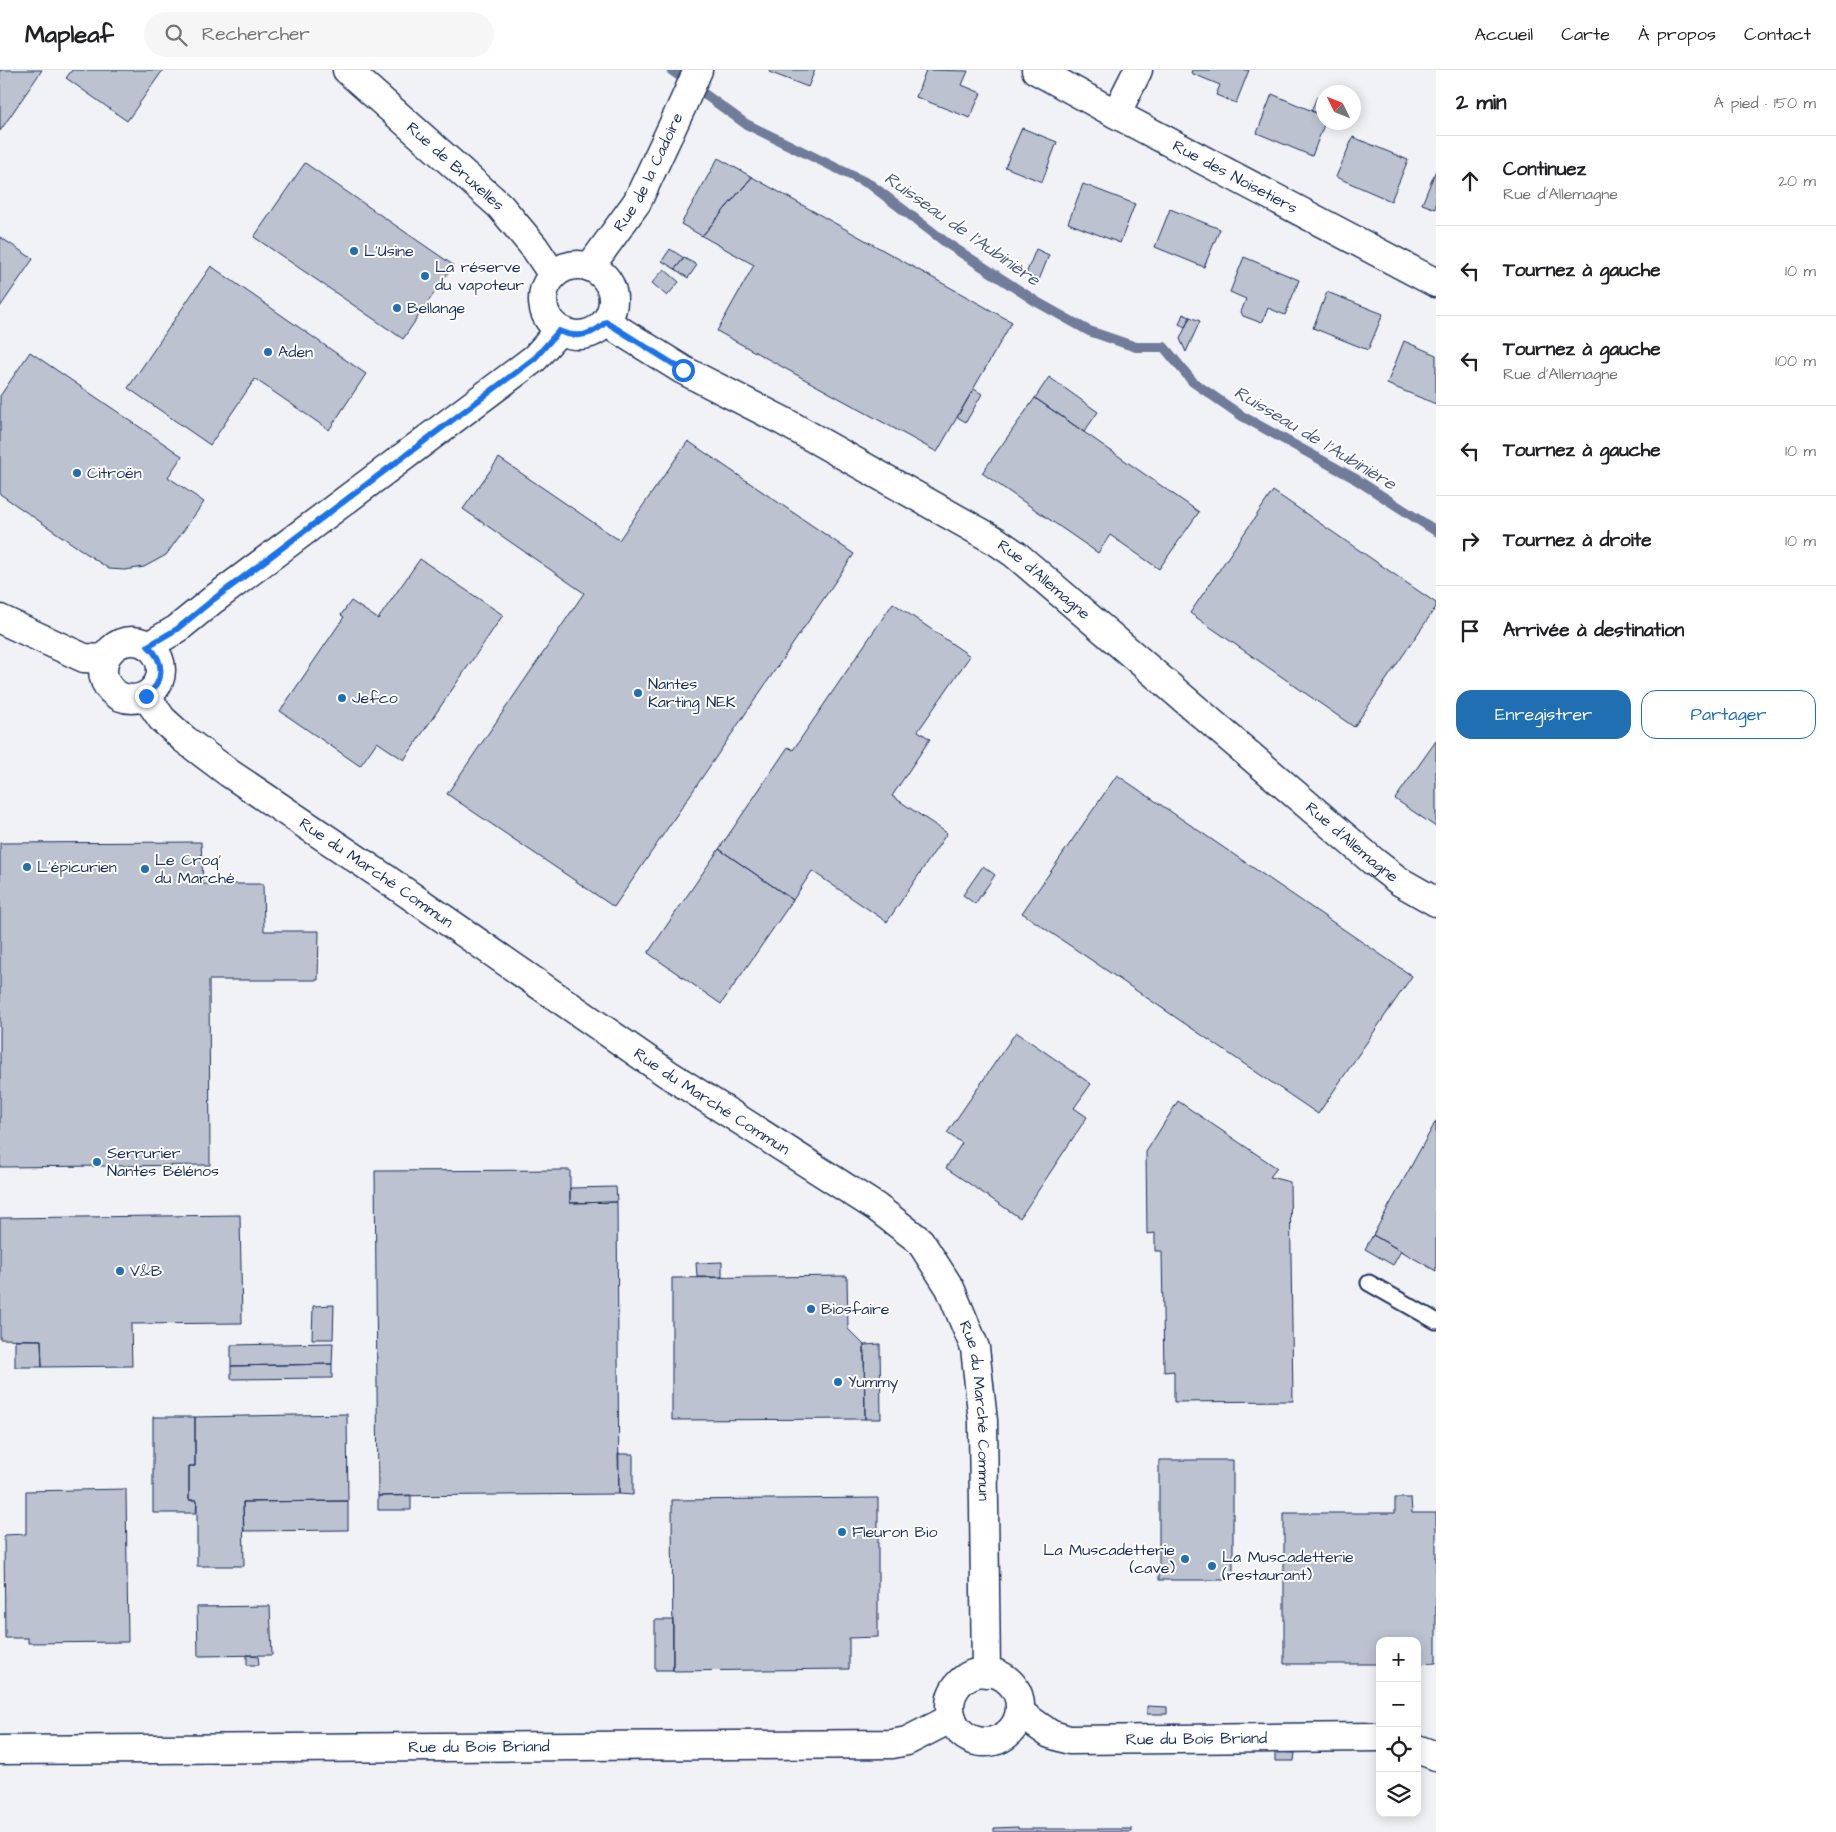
<!DOCTYPE html>
<html lang="fr">
<head>
<meta charset="utf-8">
<style>
	:root { --surface:#fff; --page:#f6f6f6; --text:#202124; --muted:#757577; --line:#e0e0e0; --accent:#1f6fb2 }
	body { margin:0; font-family:"Architects Daughter",sans-serif; background:var(--page); color:var(--text) }
	.controls { position:absolute; right:15px; bottom:15px; display:grid; overflow:hidden; border-radius:10px; box-shadow:0 2px 12px #0003 }
	.controls button { width:45px; height:45px; display:grid; place-items:center; padding:0; border:0; border-bottom:1px solid var(--line); background:var(--surface); color:var(--text); font:25px sans-serif }
	.compass { position:absolute; left:1316px; top:15px; width:45px; height:45px; border-radius:50%; background:var(--surface); box-shadow:0 2px 12px #0003; rotate:313deg }
	.stop { position:absolute; width:15px; height:15px; margin:-11px; border:4px solid #1a73e8; border-radius:50%; background:#fff }
	.stop.end { background:#1a73e8; border-color:#fff; box-shadow:0 1px 5px #0008 }
	.list { margin:0; padding:0; list-style:none }
	h2 { display:flex; justify-content:space-between; align-items:center; height:65px; margin:0; padding:0 20px; font-size:21px }
	h2 small { font-size:16px; font-weight:400; color:var(--muted) }
	.list li { display:grid; grid-template-columns:32px 1fr auto; gap:15px; align-items:center; box-sizing:border-box; height:90px; padding:0 20px; border-top:1px solid var(--line) }
	.list b { display:block; font-size:19px; white-space:nowrap }
	.list p { margin:0; font-size:16px; white-space:nowrap; color:var(--muted) }
	.list em { font-size:16px; font-style:normal; color:var(--muted) }
	.actions { display:flex; gap:10px; padding:15px 20px }
	.actions a { flex:1; padding:11px 0; border:1px solid var(--accent); border-radius:15px; text-align:center; font-size:18px; color:var(--accent) }
	.actions .main { background:var(--accent); color:#fff }
	.icon { flex:none; width:28px; height:28px; fill:none; stroke:currentColor; stroke-width:2; stroke-linecap:round; stroke-linejoin:round }
	.map { position:relative; flex:none; width:1436px; height:1762px; overflow:hidden }
	header { display:flex; align-items:center; gap:30px; box-sizing:border-box; height:70px; padding:0 25px; background:var(--surface); border-bottom:1px solid var(--line) }
	header strong { font-size:24px }
	nav { display:flex; gap:28px; margin-inline-start:auto; font-size:18px }
	.search { width:350px; height:45px; background:var(--page); display:flex; align-items:center; gap:12px; box-sizing:border-box; padding:0 18px; border-radius:28px; color:var(--muted); font-size:19px }
	main { display:flex }
	aside { flex:1; background:var(--surface) }
	.map>svg:first-child { display:block }
</style>
</head>
<body>
<header>
<strong>Mapleaf</strong>
<div class="search"><svg class="icon" aria-label="search" viewBox="0 0 24 24"><circle cx="10" cy="10" r="6"/><path d="M15 15l6 6"/></svg>Rechercher</div>
<nav><a>Accueil</a><a>Carte</a><a>À propos</a><a>Contact</a></nav>
</header>
<main>
<div class="map">
<svg width="1436" height="1762" viewBox="0 0 1436 1762">
	<rect width="100%" height="100%" fill="#f1f2f5"/>
	<filter id="ink" filterUnits="userSpaceOnUse"><feTurbulence type="fractalNoise" baseFrequency=".02" numOctaves="2"/><feDisplacementMap in="SourceGraphic" scale="10" xChannelSelector="R" yChannelSelector="G"/><feConvolveMatrix kernelMatrix="1 2 1 2 8 2 1 2 1" color-interpolation-filters="sRGB"/></filter>
	<g filter="url(#ink)">
		<g fill="none" stroke-linecap="round" stroke-linejoin="round">
			<path stroke="#707c9a" stroke-width="10" d="M671,0L746,54L871,115L948,174L1037,232L1089,261L1136,277H1164L1193,312L1242,346L1354,408L1436,461"/>
		</g>
		<path fill="#bcc2d0" stroke="#1b2f5e" d="M0,0H42L0,61Z
			M72,0H163L127,51L66,8Z
			M770,0H815L808,17L769,2Z
			M926,0L968,1L962,15L981,23L970,48L916,27Z
			M1192,0H1249L1236,33L1216,25L1220,15L1191,3Z
			M1272,24L1324,46V52H1325L1312,86L1257,63Z
			M1317,27L1324,29V46L1311,41Z
			M1022,58L1057,72L1042,112L1005,97Z
			M1353,67L1408,90L1391,131L1336,107Z
			M718,88L752,107L702,166L681,154Z
			M305,93L453,195L403,269L254,167Z
			M1436,100V139L1422,134Z
			M752,107L1012,252L937,382L717,261L754,195L702,166Z
			M1083,114L1135,134L1120,173L1068,153Z
			M1170,139L1220,159L1204,197L1155,177Z
			M0,167L33,189L0,237Z
			M670,179L684,188L675,199L662,191Z
			M1036,179L1049,185L1039,210L1026,204Z
			M1244,187L1299,210L1285,245L1268,238L1263,251L1259,252L1243,246L1241,242L1246,229L1230,222Z
			M684,188L697,195L688,208L675,199Z
			M211,196L366,304L329,360L255,309L210,375L128,318Z
			M664,199L679,212L667,226L652,213Z
			M1327,222L1383,244L1368,280L1313,258Z
			M1183,244L1190,247L1185,257L1179,254Z
			M1190,247L1200,251L1186,282L1180,269Z
			M1404,271L1436,285V334L1387,314Z
			M30,282L182,386L168,407L204,432L166,485L144,497L125,500L109,499L0,424V326Z
			M1049,307L1098,342L1084,362L1035,328Z
			M974,319L982,324L966,352L957,347Z
			M1035,328L1199,442L1159,499L1110,465L1098,483L982,403Z
			M688,371L854,484L614,837L447,724L584,523L463,439L499,388L619,470Z
			M1273,421L1436,533V537L1354,657L1190,543Z
			M420,489L503,545L404,690L377,672L360,696L280,641L344,547L341,545L351,531L378,549Z
			M893,533L970,586L918,661L930,669L892,726L947,763L887,852L812,801L793,830L719,779L788,677L793,680Z
			M1436,671V757L1395,729Z
			M1117,705L1412,906L1318,1044L1022,843Z
			M201,772L203,814H263L264,861H319L318,910H209L210,1095L0,1097V773Z
			M719,779L793,830L721,934L648,883Z
			M983,796L995,805L975,834L963,825Z
			M1016,962L1091,1014L1074,1038L1087,1047L1020,1148L946,1098L962,1073L947,1063Z
			M1178,1031L1277,1098L1270,1107L1290,1112L1293,1331L1174,1332V1301L1164,1302L1162,1181H1155V1163L1147,1164L1146,1082Z
			M1436,1051V1201L1373,1165Z
			M570,1100V1133L617,1132L619,1424L378,1426L375,1101Z
			M616,1117L617,1132L570,1133V1118Z
			M240,1145L242,1253L131,1254L132,1296L42,1297L41,1270L0,1269V1148Z
			M1373,1165L1401,1181L1393,1195L1365,1179Z
			M722,1192V1207H697L696,1193Z
			M847,1206L848,1259L864,1275L865,1349L672,1350V1208Z
			M334,1235L333,1269H312L313,1236Z
			M15,1270H41L42,1297H15Z
			M333,1273L332,1294L231,1296V1275Z
			M880,1274L881,1349H865L864,1275Z
			M332,1294V1308L231,1309V1296Z
			M347,1344L348,1431L243,1432L244,1496H197V1430H189V1396H195V1347Z
			M153,1347H195V1396H189V1430H197L196,1443H153Z
			M618,1384H633V1425L619,1424Z
			M1159,1390H1233V1510H1159Z
			M126,1419L128,1572L28,1573V1568H5L4,1465L26,1464V1421Z
			M411,1425V1440H378V1426Z
			M878,1428V1567L849,1568V1599L673,1601L672,1430Z
			M1395,1428H1411L1412,1443H1436V1593L1417,1594V1571H1380V1594H1284V1443H1395Z
			M348,1431V1460L244,1461L243,1432Z
			M270,1536L272,1585L198,1586L197,1537Z
			M655,1550H673V1600H655Z
			M247,1585H258L259,1595H247Z
			M1147,1636L1167,1637V1644H1147Z
			M1275,1682L1295,1683L1294,1691H1275Z
			M1018,1757V1759H1132V1762H994V1758Z"/>
		<g fill="none" stroke-linecap="round" stroke-linejoin="round">
			<g stroke="#1b2f5e" stroke-width="19">
				<path id="service" d="M1369,1213L1436,1251"/>
			</g>
			<g stroke="#1b2f5e" stroke-width="31">
				<g id="minor">
					<path id="s1" d="M347,0L500,136L535,178L553,205"/>
					<path id="s2" d="M1036,0L1116,44L1436,213"/>
					<path d="M1116,44L1138,0"/>
					<circle cx="578" cy="230" r="35"/>
					<path id="s3" d="M590,197L637,132L682,36L698,0"/>
					<path id="s4" d="M606,252L683,300L783,351L996,471L1015,484L1373,791L1399,811L1436,832"/>
					<path d="M0,549L84,588L104,589"/>
					<circle cx="132" cy="600" r="29"/>
					<path d="M148,576L177,559L214,529L535,288L559,261"/>
					<path id="s5" d="M146,626L162,649L184,669L229,703L385,808L668,1004L876,1137L920,1171L950,1218L975,1278L983,1351L986,1603"/>
					<circle cx="985" cy="1637" r="35"/>
					<path id="s6" d="M1020,1643L1050,1664L1069,1670L1380,1667"/>
					<path d="M1417,1679L1436,1686"/>
					<path id="s7" d="M0,1680L892,1674L907,1671L952,1648"/>
				</g>
			</g>
			<use href="#service" stroke="#fff" stroke-width="15"/>
			<use href="#minor" stroke="#fff" stroke-width="28"/>
		</g>
	</g>
	<g fill="none" stroke-linecap="round" stroke-linejoin="round" filter="url(#ink)">
		<path stroke="#1a73e8" stroke-width="6" d="M146,626C165,612 165,591 148,576L177,559L214,529L535,288L559,261C577,269 592,266 606,252L683,300"/>
	</g>
	<g fill="#1f6fb2" stroke="#fff" stroke-width="2">
		<circle cx="354" cy="181" r="5"/>
		<circle cx="425" cy="206" r="5"/>
		<circle cx="397" cy="238" r="5"/>
		<circle cx="268" cy="282" r="5"/>
		<circle cx="77" cy="403" r="5"/>
		<circle cx="638" cy="623" r="5"/>
		<circle cx="342" cy="628" r="5"/>
		<circle cx="27" cy="797" r="5"/>
		<circle cx="145" cy="799" r="5"/>
		<circle cx="97" cy="1092" r="5"/>
		<circle cx="120" cy="1201" r="5"/>
		<circle cx="811" cy="1239" r="5"/>
		<circle cx="838" cy="1312" r="5"/>
		<circle cx="842" cy="1462" r="5"/>
		<circle cx="1185" cy="1489" r="5"/>
		<circle cx="1212" cy="1496" r="5"/>
	</g>
	<g text-anchor="middle" dominant-baseline="central" stroke-width="4" stroke-linejoin="round" paint-order="stroke">
		<g font-size="16" fill="#1b2f5e" stroke="#fff">
			<text stroke="none"><textPath href="#s1" startOffset="145">Rue de Bruxelles</textPath></text>
			<text stroke="none"><textPath href="#s3" startOffset="112">Rue de la Cadoire</textPath></text>
			<text stroke="none"><textPath href="#s2" startOffset="226">Rue des Noisetiers</textPath></text>
			<text stroke="none"><textPath href="#s4" startOffset="509">Rue d'Allemagne</textPath></text>
			<text stroke="none"><textPath href="#s4" startOffset="914">Rue d'Allemagne</textPath></text>
			<text stroke="none"><textPath href="#s5" startOffset="292">Rue du Marché Commun</textPath></text>
			<text stroke="none"><textPath href="#s5" startOffset="698">Rue du Marché Commun</textPath></text>
			<text stroke="none"><textPath href="#s5" startOffset="1132">Rue du Marché Commun</textPath></text>
			<text stroke="none"><textPath href="#s6" startOffset="184">Rue du Bois Briand</textPath></text>
			<text stroke="none"><textPath href="#s7" startOffset="479">Rue du Bois Briand</textPath></text>
		</g>
		<g font-size="16" fill="#1b2f5e" stroke="#fff" text-anchor="start">
			<text x="364" y="181">L'Usine</text>
			<text x="435" y="197">La réserve<tspan x="435" dy="18">du vapoteur</tspan></text>
			<text x="407" y="238">Bellange</text>
			<text x="278" y="282">Aden</text>
			<text x="87" y="403">Citroën</text>
			<text x="648" y="614">Nantes<tspan x="648" dy="18">Karting NEK</tspan></text>
			<text x="352" y="628">Jefco</text>
			<text x="155" y="790">Le Croq'<tspan x="155" dy="18">du Marché</tspan></text>
			<text x="37" y="797">L'épicurien</text>
			<text x="107" y="1083">Serrurier<tspan x="107" dy="18">Nantes Bélénos</tspan></text>
			<text x="130" y="1201">V&amp;B</text>
			<text x="821" y="1239">Biosfaire</text>
			<text x="848" y="1312">Yummy</text>
			<text x="852" y="1462">Fleuron Bio</text>
			<text x="1175" y="1480" text-anchor="end">La Muscadetterie<tspan x="1175" dy="18">(cave)</tspan></text>
			<text x="1222" y="1487">La Muscadetterie<tspan x="1222" dy="18">(restaurant)</tspan></text>
		</g>
		<g font-size="18" font-style="italic" fill="#4c5c81" stroke="#fff">
			<text transform="translate(962 159) rotate(35)">Ruisseau de l'Aubinière</text>
			<text transform="translate(1315 368) rotate(31)">Ruisseau de l'Aubinière</text>
		</g>
	</g>
</svg>
<div class="controls">
<button>+</button>
<button>−</button>
<button><svg class="icon" aria-label="locate" viewBox="0 0 24 24"><circle cx="12" cy="12" r="6"/><path d="M12 2v4M12 18v4M2 12h4M18 12h4"/></svg></button>
<button><svg class="icon" aria-label="layers" viewBox="0 0 24 24"><path d="M12 4l9 5-9 5-9-5zM3 14l9 5 9-5"/></svg></button>
</div>
<svg class="compass" viewBox="-18 -18 36 36"><path d="M0-13l5 13h-10z" fill="#e53935"/><path d="M0 13l5-13h-10z" fill="#757577"/></svg>
<div class="stop" style="left:683px;top:300px"></div>
<div class="stop end" style="left:146px;top:626px"></div>
</div>
<aside>
<h2>2 min<small>À pied · 150 m</small></h2>
<ul class="list">
<li><svg class="icon" aria-label="ahead" viewBox="0 0 24 24"><path d="M12 20V5M6 11l6-6 6 6"/></svg><div><b>Continuez</b><p>Rue d'Allemagne</p></div><em>20 m</em></li>
<li><svg class="icon" aria-label="left" viewBox="0 0 24 24"><path d="M17 20v-9H6M10 6l-5 5 5 5"/></svg><div><b>Tournez à gauche</b></div><em>10 m</em></li>
<li><svg class="icon" aria-label="left" viewBox="0 0 24 24"><path d="M17 20v-9H6M10 6l-5 5 5 5"/></svg><div><b>Tournez à gauche</b><p>Rue d'Allemagne</p></div><em>100 m</em></li>
<li><svg class="icon" aria-label="left" viewBox="0 0 24 24"><path d="M17 20v-9H6M10 6l-5 5 5 5"/></svg><div><b>Tournez à gauche</b></div><em>10 m</em></li>
<li><svg class="icon" aria-label="right" viewBox="0 0 24 24"><path d="M7 20v-9h11M14 6l5 5-5 5"/></svg><div><b>Tournez à droite</b></div><em>10 m</em></li>
<li><svg class="icon" aria-label="arrive" viewBox="0 0 24 24"><path d="M6 21V4h12l-3 4 3 4H6"/></svg><div><b>Arrivée à destination</b></div></li>
</ul>
<div class="actions"><a class="main">Enregistrer</a><a>Partager</a></div>
</aside>
</main>
</body>
</html>
